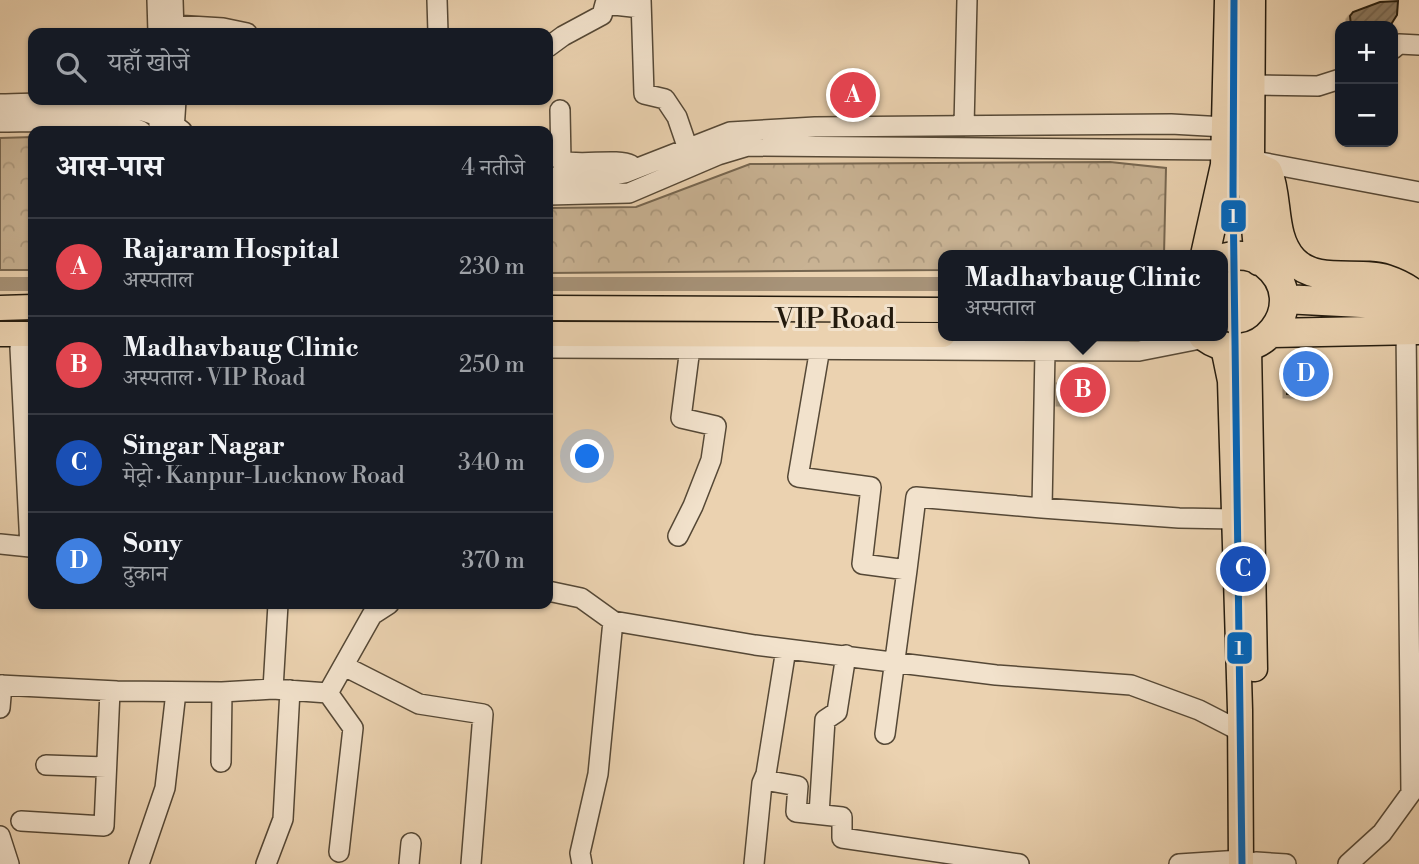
<!DOCTYPE html>
<html lang="hi">
<head>
<meta charset="utf-8">
<style>
	:root { --surface:#171b24; --page:#242831; --text:#f1f3f6; --muted:#9ea1a6; --line:#363941; --accent:#c59692 }
	body { margin:0; font-family:"Libre Bodoni","Noto Serif Devanagari",serif; background:var(--page); color:var(--text) }
	.controls { position:absolute; right:21px; top:21px; display:grid; overflow:hidden; border-radius:14px; box-shadow:0 2px 5px #0004 }
	.controls button { width:63px; height:63px; display:grid; place-items:center; padding:0; border:0; border-bottom:2px solid var(--line); background:var(--surface); color:var(--text); font:35px sans-serif }
	.you { position:absolute; left:588px; top:457px; width:24px; height:24px; margin:-18px; border:5px solid #fff; border-radius:50%; background:#1a73e8; box-shadow:0 0 0 10px #1a73e833 }
	.badge { display:grid; place-items:center; width:46px; height:46px; border-radius:50%; background:var(--accent); color:#fff; font-size:23px; font-weight:700 }
	.pin { position:absolute; translate:-50% -50%; border:4px solid #fff; box-shadow:0 2px 7px #0006 }
	.popup { position:absolute; left:938px; top:250px; width:290px; height:91px; box-sizing:border-box; display:grid; place-content:center; border-radius:14px; background:var(--surface); filter:drop-shadow(0 2px 5px #0005); font-size:23px; white-space:nowrap; color:var(--muted) }
	.popup b { font-size:26px; color:var(--text) }
	.popup::after { content:''; position:absolute; left:50%; top:100%; margin-left:-14px; border:14px solid transparent; border-top-color:var(--surface) }
	.list { margin:0; padding:0; list-style:none }
	h2 { display:flex; justify-content:space-between; align-items:center; height:91px; margin:0; padding:0 28px; font-size:30px }
	h2 small { font-size:23px; font-weight:400; color:var(--muted) }
	.list li { display:grid; grid-template-columns:46px 1fr auto; gap:21px; align-items:center; box-sizing:border-box; height:98px; padding:0 28px; border-top:2px solid var(--line) }
	.list b { display:block; font-size:26px; white-space:nowrap }
	.list p { margin:0; font-size:23px; white-space:nowrap; color:var(--muted) }
	.list em { font-size:23px; font-style:normal; color:var(--muted) }
	.icon { flex:none; width:38px; height:38px; fill:none; stroke:currentColor; stroke-width:2; stroke-linecap:round; stroke-linejoin:round }
	.map { position:relative; flex:none; width:1419px; height:864px; overflow:hidden }
	.search { position:absolute; background:var(--surface); box-shadow:0 2px 5px #0004; left:28px; top:28px; width:525px; height:77px; display:flex; align-items:center; gap:18px; box-sizing:border-box; padding:0 24px; border-radius:14px; color:var(--muted); font-size:26px }
	.panel { position:absolute; background:var(--surface); box-shadow:0 2px 5px #0004; left:28px; top:126px; width:525px; height:483px; border-radius:14px }
	.map>svg:first-child { display:block }
</style>
</head>
<body>
<div class="map">
<svg width="1419" height="864" viewBox="0 0 1419 864">
	<defs>
		<pattern id="forest-crowns" width="20" height="18" patternUnits="userSpaceOnUse" patternTransform="scale(1.75)"><rect width="20" height="18" fill="#c9b394"/><path d="M2 6a3 3 0 1 1 6 0M12 15a3 3 0 1 1 6 0" fill="none" stroke="#ac997e"/></pattern>
		<pattern id="building-hatch" width="6" height="6" patternUnits="userSpaceOnUse" patternTransform="scale(1.75)"><rect width="6" height="6" fill="#8b7a62"/><path d="M-1 1l2-2M0 6l6-6M5 7l2-2" fill="none" stroke="#71634f"/></pattern>
		<filter id="shadow"><feDropShadow dx="-3.5" dy="3.5" stdDeviation="0" flood-color="#0004"/></filter>
	</defs>
	<rect width="100%" height="100%" fill="#ebd2b0"/>
	<filter id="stains"><feTurbulence type="fractalNoise" baseFrequency=".00286" numOctaves="4"/><feColorMatrix values="0 0 0 0 .2 0 0 0 0 .09 0 0 0 0 .02 0 0 0 .5 -.17"/></filter>
	<radialGradient id="worn" r=".72"><stop offset=".6" stop-color="#630" stop-opacity="0"/><stop offset="1" stop-color="#630" stop-opacity=".3"/></radialGradient>
	<path fill="url(#forest-crowns)" stroke="#766650" stroke-width="2" d="M33,137V270H0V138Z
		M1110,162L1166,168L1164,255H943V270L548,273V208L636,207L750,164Z"/>
	<g fill="none" stroke-linecap="round" stroke-linejoin="round">
		<path stroke="#a79379" stroke-width="14" d="M0,284H33
			M548,284H943"/>
	</g>
	<path fill="url(#building-hatch)" stroke="#231a0d" stroke-width="2" filter="url(#shadow)" d="M1398,1L1397,15L1390,26H1351L1350,16L1353,12L1380,2Z
		M860,84V109H843V85Z
		M1287,376L1318,377L1317,395L1287,394Z
		M1060,380L1100,381L1099,404L1060,402Z"/>
	<g fill="none" stroke-linecap="round" stroke-linejoin="round">
		<g stroke="#554836" stroke-width="22">
			<path id="minor" d="M157,0L158,33
				M173,0L174,33
				M437,0L438,33
				M641,0L644,94L665,99L677,117L688,149
				M174,25L223,28L247,33
				M548,47L563,36L602,15L605,4L641,8
				M1393,49L1399,44L1419,45
				M1251,85L1318,86L1340,79
				M159,100V130
				M0,104C56,104 137,93 182,131
				M560,110L561,161C582,166 617,158 631,165
				M0,122C33,122 115,118 141,131
				M964,126L967,0
				M174,131L176,100
				M1255,161L1419,192
				M548,177H603L625,173L730,132L815,127L1171,124L1225,127
				M548,195L629,193L718,155L748,146L1225,150
				M548,348L1139,351L1205,338
				M820,348L798,477L871,487L862,564L907,570L885,734
				M1042,508L1179,518L1234,519
				M678,536L693,506L711,460L716,426L681,418L690,348
				M0,544L30,547L20,348
				M907,570L916,497L1042,508L1045,351
				M548,591L581,598L613,621
				M344,666L419,704L483,714L471,864
				M0,685L117,691L222,692L273,689L328,693L372,615L389,604
				M273,689L278,604
				M328,693L353,728L339,852
				M0,708L2,685
				M221,762L222,692
				M46,765L106,767
				M764,780L798,786L796,812L842,817V838L1019,864
				M819,814L825,720L837,712L846,655
				M21,821L104,826L110,691
				M0,836L9,864
				M1256,862L1286,864
				M139,864L165,788L176,692
				M266,864L283,819L290,690
				M409,864L411,843
				M582,864L580,853L598,774L613,621L755,645L996,675L1131,685L1199,710L1240,731
				M754,864L762,783L766,774L786,649
				M1179,864L1241,860
				M1348,864L1382,833L1411,793L1406,329"/>
		</g>
		<g stroke="#231a0d" stroke-width="27">
			<path id="major" d="M0,308L33,307
				M548,308L943,310
				M0,334H33
				M548,334L943,335
				M1223,347L1230,381L1240,710L1241,864
				M1249,347L1255,669"/>
		</g>
		<g stroke="#231a0d" stroke-width="31">
			<path id="highway" d="M1251,0L1250,160L1259,261
				M1251,164L1268,172C1279,199 1271,236 1293,260C1316,285 1358,270 1386,279C1398,283 1410,289 1419,298
				M1205,255L1225,165L1229,0
				M1284,299L1419,306
				M1272,333L1419,330
				M1203,336C1259,377 1314,302 1265,264C1253,255 1237,254 1223,258"/>
		</g>
		<use href="#minor" stroke="#f2e2cc" stroke-width="19"/>
		<use href="#major" stroke="#ebd2b0" stroke-width="24"/>
		<use href="#highway" stroke="#ebd2b0" stroke-width="28"/>
		<g stroke="#f2e2cc" stroke-width="12">
			<path id="metro-1" d="M1234,0L1233,192L1242,864"/>
		</g>
		<use href="#metro-1" stroke="#0065bd" stroke-width="7"/>
	</g>
	<g text-anchor="middle" dominant-baseline="central" stroke-width="6" stroke-linejoin="round" paint-order="stroke">
		<g font-size="28" fill="#231a0d" stroke="#f2e2cc">
			<text x="835" y="319">VIP Road</text>
		</g>
	</g>
	<g stroke="#f2e2cc" stroke-width="2.5">
		<rect x="1220" y="199" width="27" height="34" rx="7" fill="#0065bd"/>
		<rect x="1226" y="631" width="27" height="34" rx="7" fill="#0065bd"/>
	</g>
	<g font-size="19" text-anchor="middle" font-weight="bold" fill="#fff">
		<text x="1233" y="223">1</text>
		<text x="1239" y="655">1</text>
	</g>
	<rect width="100%" height="100%" filter="url(#stains)"/>
	<rect width="100%" height="100%" fill="url(#worn)"/>
</svg>
<div class="controls">
<button>+</button>
<button>−</button>
</div>
<div class="you"></div>
<div class="pin badge" style="left:853px;top:95px;background:#e0444e">A</div>
<div class="pin badge" style="left:1083px;top:390px;background:#e0444e">B</div>
<div class="popup"><b>Madhavbaug Clinic</b>अस्पताल</div>
<div class="pin badge" style="left:1243px;top:569px;background:#1a4fb4">C</div>
<div class="pin badge" style="left:1306px;top:374px;background:#3f7fe0">D</div>
<div class="search"><svg class="icon" aria-label="search" viewBox="0 0 24 24"><circle cx="10" cy="10" r="6"/><path d="M15 15l6 6"/></svg>यहाँ खोजें</div>
<section class="panel">
<h2>आस-पास<small>4 नतीजे</small></h2>
<ul class="list">
<li><span class="badge" style="background:#e0444e">A</span><div><b>Rajaram Hospital</b><p>अस्पताल</p></div><em>230 m</em></li>
<li><span class="badge" style="background:#e0444e">B</span><div><b>Madhavbaug Clinic</b><p>अस्पताल · VIP Road</p></div><em>250 m</em></li>
<li><span class="badge" style="background:#1a4fb4">C</span><div><b>Singar Nagar</b><p>मेट्रो · Kanpur-Lucknow Road</p></div><em>340 m</em></li>
<li><span class="badge" style="background:#3f7fe0">D</span><div><b>Sony</b><p>दुकान</p></div><em>370 m</em></li>
</ul>
</section>
</div>
</body>
</html>
